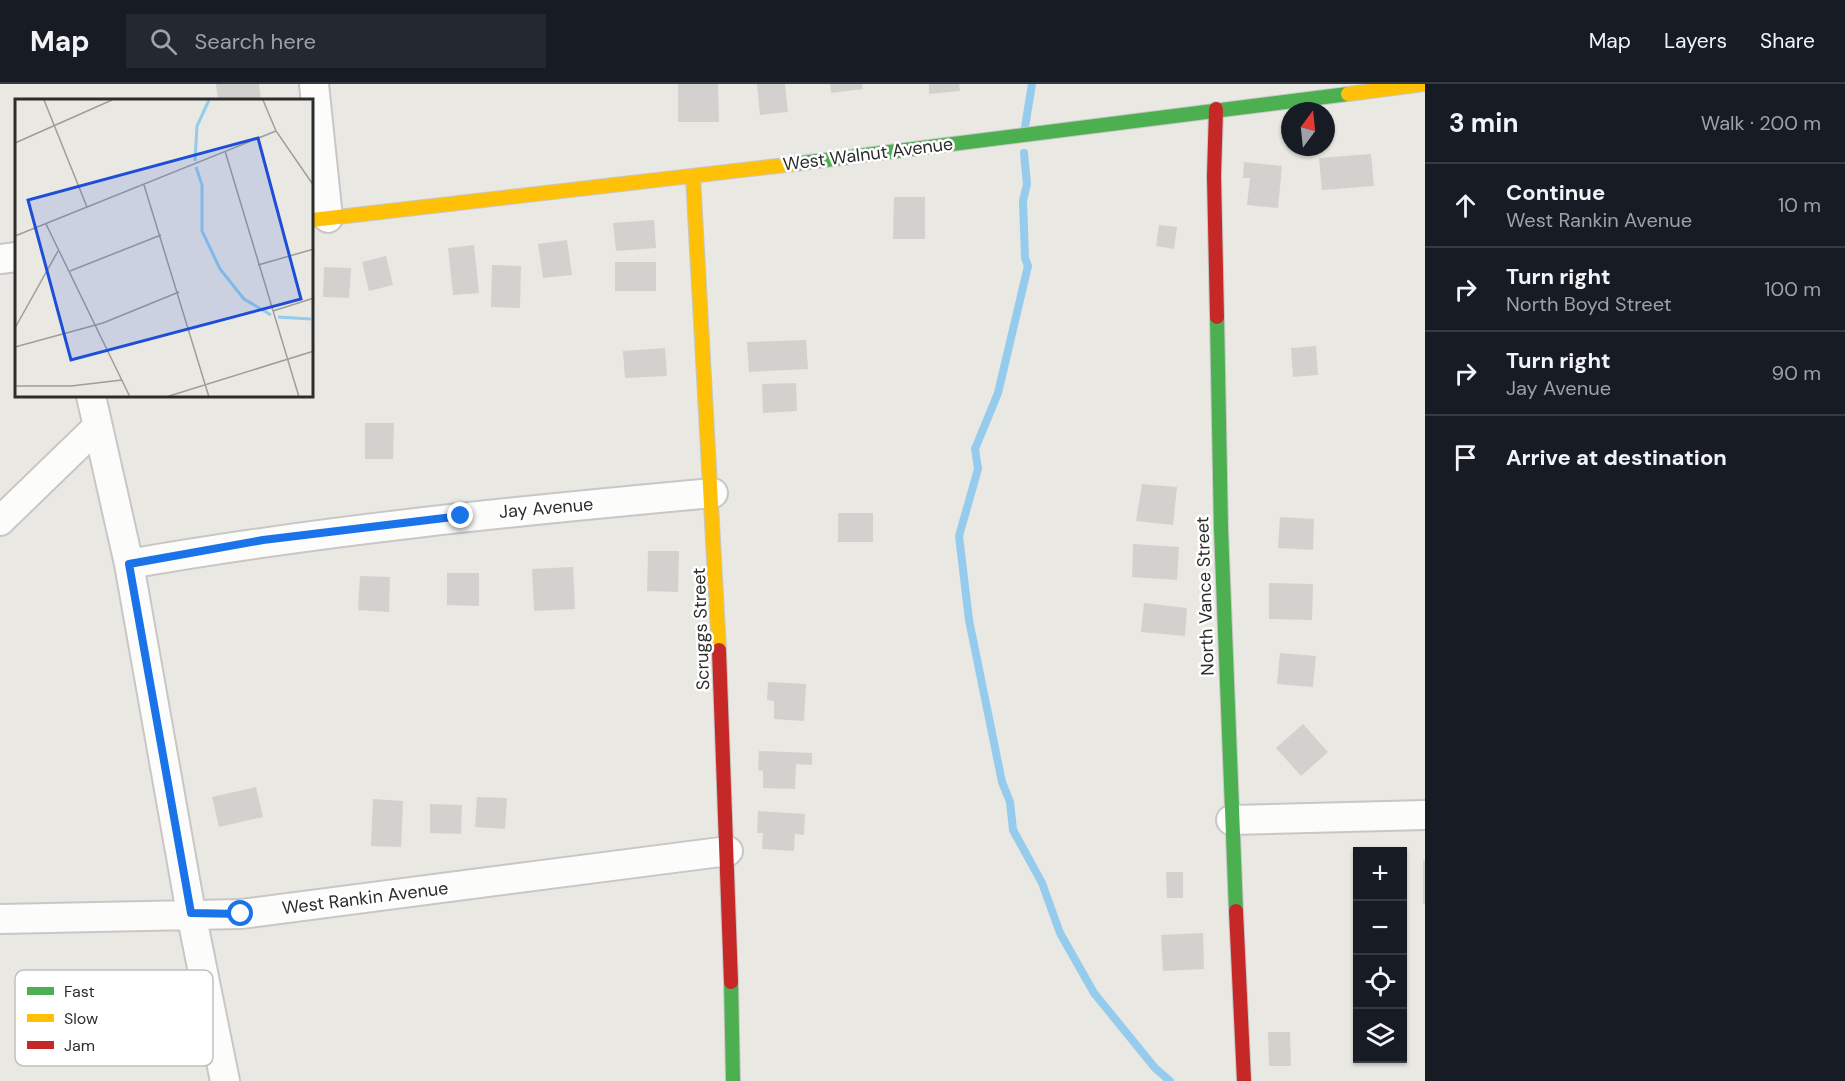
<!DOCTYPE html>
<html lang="en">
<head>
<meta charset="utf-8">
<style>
	:root { --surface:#171b24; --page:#242831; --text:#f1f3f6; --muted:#9ea1a6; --line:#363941 }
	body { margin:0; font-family:"DM Sans",sans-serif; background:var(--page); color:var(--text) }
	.controls { position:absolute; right:18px; bottom:18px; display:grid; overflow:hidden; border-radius:0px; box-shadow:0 2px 4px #0004 }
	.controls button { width:54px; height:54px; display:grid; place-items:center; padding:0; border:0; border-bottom:2px solid var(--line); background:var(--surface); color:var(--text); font:30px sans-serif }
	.compass { position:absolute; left:1281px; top:18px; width:54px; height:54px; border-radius:50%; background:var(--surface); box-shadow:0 2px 4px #0004; rotate:15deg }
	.stop { position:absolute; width:18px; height:18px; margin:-14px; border:4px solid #1a73e8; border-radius:50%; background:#fff }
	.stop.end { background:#1a73e8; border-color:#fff; box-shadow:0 2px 6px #0008 }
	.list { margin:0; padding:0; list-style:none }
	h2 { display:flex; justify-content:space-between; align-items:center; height:78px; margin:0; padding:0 24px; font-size:26px }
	h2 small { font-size:20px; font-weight:400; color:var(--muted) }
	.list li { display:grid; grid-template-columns:39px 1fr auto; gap:18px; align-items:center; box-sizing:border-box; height:84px; padding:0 24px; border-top:2px solid var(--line) }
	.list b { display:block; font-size:22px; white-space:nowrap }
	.list p { margin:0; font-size:20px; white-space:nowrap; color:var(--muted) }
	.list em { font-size:20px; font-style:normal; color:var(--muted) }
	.icon { flex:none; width:33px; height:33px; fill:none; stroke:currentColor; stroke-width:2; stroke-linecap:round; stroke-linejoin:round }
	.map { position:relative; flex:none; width:1425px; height:997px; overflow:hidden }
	header { display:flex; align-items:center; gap:36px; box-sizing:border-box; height:84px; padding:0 30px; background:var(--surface); border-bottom:2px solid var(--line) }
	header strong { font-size:28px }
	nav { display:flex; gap:33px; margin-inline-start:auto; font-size:21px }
	.search { width:420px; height:54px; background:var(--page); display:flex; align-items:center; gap:15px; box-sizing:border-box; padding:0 21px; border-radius:0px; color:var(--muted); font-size:22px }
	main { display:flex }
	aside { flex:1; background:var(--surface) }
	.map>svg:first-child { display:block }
</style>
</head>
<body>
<header>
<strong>Map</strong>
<div class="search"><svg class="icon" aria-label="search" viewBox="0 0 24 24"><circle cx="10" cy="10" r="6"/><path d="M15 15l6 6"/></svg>Search here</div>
<nav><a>Map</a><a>Layers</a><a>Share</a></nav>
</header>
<main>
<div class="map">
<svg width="1425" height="997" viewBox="0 0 1425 997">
	<rect width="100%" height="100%" fill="#eae8e2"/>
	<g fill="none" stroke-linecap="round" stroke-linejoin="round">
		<path stroke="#95cbec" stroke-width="8" d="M1025,43L1032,0
			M1024,69L1027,100L1023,117L1025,174L1028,182L998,309L975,365L978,385L959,452L969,536L1002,698L1010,718L1013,746L1042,799L1060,849L1094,909L1155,984L1170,997"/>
	</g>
	<path fill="#d3d1cd" d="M216,0H259L261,16H218Z
		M678,0H718L719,38H678Z
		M757,0H785L788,28L760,31Z
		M830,0H862L863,5L831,9Z
		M929,0H959L960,7L929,10Z
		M1371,70L1374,102L1322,106L1319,74Z
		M1244,78L1282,82L1278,124L1247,121L1250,94H1243Z
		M894,113H925V155H893Z
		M654,136L656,164L616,167L613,139Z
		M1159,141L1177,143L1174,165L1156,162Z
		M567,156L572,191L543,194L538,160Z
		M474,161L479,209L453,211L448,164Z
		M386,172L393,201L369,207L362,178Z
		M615,178H656V207H615Z
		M492,181L521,182L520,224L491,223Z
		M324,183L351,184L349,214L323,213Z
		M806,256L808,285L749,288L747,258Z
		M1316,262L1318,291L1293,293L1291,264Z
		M665,264L667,292L625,294L623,267Z
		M796,299L797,327L763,329L762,300Z
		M365,339H394L393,375H365Z
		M1142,400L1177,403L1173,441L1136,437Z
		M838,429H873V458H838Z
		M1280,433L1314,435L1313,466L1278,464Z
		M1133,460L1179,463L1177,496L1132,493Z
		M648,467H679L678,508L647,507Z
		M573,483L575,525L534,527L532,485Z
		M447,489H479V522L447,521Z
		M360,492L390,493L389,528L358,526Z
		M1269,499L1313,500L1312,536L1269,535Z
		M1144,519L1187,524L1185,552L1141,548Z
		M1280,569L1316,572L1313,603L1277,600Z
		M768,598L806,600L804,637L774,635V617L767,616Z
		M1303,640L1328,668L1301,692L1276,664Z
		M759,667L812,669V681L796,680L795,705L763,704V687L758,686Z
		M256,703L263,733L219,743L212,713Z
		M477,713L507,714L505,745L475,743Z
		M373,715L403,717L401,763L371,762Z
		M430,720L462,721L461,750L430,749Z
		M758,727L805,730L804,751L795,750L794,767L762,765L763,749H757Z
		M1423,776L1425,777V820H1423Z
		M1166,788H1183V814H1167Z
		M1203,849L1204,885L1163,887L1161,851Z
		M1268,948H1290L1291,982H1269Z"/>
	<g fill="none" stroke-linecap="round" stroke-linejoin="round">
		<g stroke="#c8c7c7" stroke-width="32">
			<path id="street" d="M314,0L328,134
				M0,175L16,173
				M91,312L129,480L191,829L225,997
				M0,437L96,344
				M129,480C323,446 517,427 713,409
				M1231,736L1425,731
				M0,835L241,830L728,767"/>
		</g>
		<g stroke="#c8c7c7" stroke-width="16">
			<path id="fast" d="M794,80L1348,10
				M1217,233L1221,445L1236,827
				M731,898L733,997"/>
		</g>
		<g stroke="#c8c7c7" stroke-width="16">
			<path id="slow" d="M1348,10L1424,0
				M693,93L719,566
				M312,136L794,80"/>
		</g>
		<g stroke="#c8c7c7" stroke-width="16">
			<path id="jam" d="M1216,25L1214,92L1217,233
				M719,566L731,898
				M1236,827L1244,997"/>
		</g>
		<use href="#street" stroke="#fcfcfb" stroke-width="28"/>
		<use href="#fast" stroke="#4caf50" stroke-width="14"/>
		<use href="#slow" stroke="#ffc107" stroke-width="14"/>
		<use href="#jam" stroke="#c62828" stroke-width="14"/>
	</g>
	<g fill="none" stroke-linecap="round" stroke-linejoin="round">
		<path stroke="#1a73e8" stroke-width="8" d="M241,830L191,829L129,480L263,456L461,432"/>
	</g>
	<g text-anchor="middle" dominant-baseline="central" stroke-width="5" stroke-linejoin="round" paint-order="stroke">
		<g font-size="18" fill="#2c2c2c" stroke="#fff">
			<text transform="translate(868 70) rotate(-7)">West Walnut Avenue</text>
			<text transform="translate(546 424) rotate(-5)">Jay Avenue</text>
			<text transform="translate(1205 512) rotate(-92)">North Vance Street</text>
			<text transform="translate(701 545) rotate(-92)">Scruggs Street</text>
			<text transform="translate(365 814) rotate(-7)">West Rankin Avenue</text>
		</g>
	</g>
	<g transform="translate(15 15)">
		<rect width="298" height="298" fill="#eae8e2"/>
		<path fill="none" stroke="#95cbec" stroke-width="3" d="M180,62L182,27L194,1M181,68L187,86V132L205,170L229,200L256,216M263,218L296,220"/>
		<path fill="none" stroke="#9e9d99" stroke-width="1.5" d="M29,1L72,108M248,1L261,32L299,87M0,44L97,1M210,52L284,298M129,86L194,298M31,125L115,298M0,137L261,32M243,166L299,150M55,172L146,136M258,212L299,199M0,229L43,152M0,248L88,224L164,193M0,287H56L107,281M151,298L299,252"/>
		<path fill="#1d4ed8" fill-opacity="0.15" stroke="#1d4ed8" stroke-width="3" d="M243,39L286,200L56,261L13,101Z"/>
		<rect width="298" height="298" fill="none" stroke="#2c2c2c" stroke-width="3"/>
	</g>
	<rect x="15" y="886" width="198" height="96" rx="9" fill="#fff" stroke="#c0c0c0" stroke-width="1.5"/>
	<rect x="27" y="903" width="27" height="8" fill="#4caf50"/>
	<rect x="27" y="930" width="27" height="8" fill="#ffc107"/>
	<rect x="27" y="957" width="27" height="8" fill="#c62828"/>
	<g font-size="16" fill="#2c2c2c">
		<text x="64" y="913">Fast</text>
		<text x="64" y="940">Slow</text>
		<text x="64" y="967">Jam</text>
	</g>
</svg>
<div class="controls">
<button>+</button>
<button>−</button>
<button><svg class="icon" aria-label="locate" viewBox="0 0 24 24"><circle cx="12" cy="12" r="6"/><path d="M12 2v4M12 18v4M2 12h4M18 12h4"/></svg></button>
<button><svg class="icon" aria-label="layers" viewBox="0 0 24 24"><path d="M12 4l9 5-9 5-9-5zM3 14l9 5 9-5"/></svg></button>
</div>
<svg class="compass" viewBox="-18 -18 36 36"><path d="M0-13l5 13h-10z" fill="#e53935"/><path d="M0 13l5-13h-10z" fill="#9ea1a6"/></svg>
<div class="stop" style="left:241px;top:830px"></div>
<div class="stop end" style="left:461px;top:432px"></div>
</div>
<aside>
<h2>3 min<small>Walk · 200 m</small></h2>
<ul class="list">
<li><svg class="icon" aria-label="ahead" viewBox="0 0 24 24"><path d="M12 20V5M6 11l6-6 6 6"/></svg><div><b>Continue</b><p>West Rankin Avenue</p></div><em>10 m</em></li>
<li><svg class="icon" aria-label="right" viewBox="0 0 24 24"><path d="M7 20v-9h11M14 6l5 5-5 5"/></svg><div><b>Turn right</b><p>North Boyd Street</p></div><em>100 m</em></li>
<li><svg class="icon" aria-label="right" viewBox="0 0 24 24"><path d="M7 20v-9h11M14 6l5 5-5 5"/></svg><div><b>Turn right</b><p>Jay Avenue</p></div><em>90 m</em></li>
<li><svg class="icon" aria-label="arrive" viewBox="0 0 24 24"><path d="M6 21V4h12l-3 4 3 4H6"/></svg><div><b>Arrive at destination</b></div></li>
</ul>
</aside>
</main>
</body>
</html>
